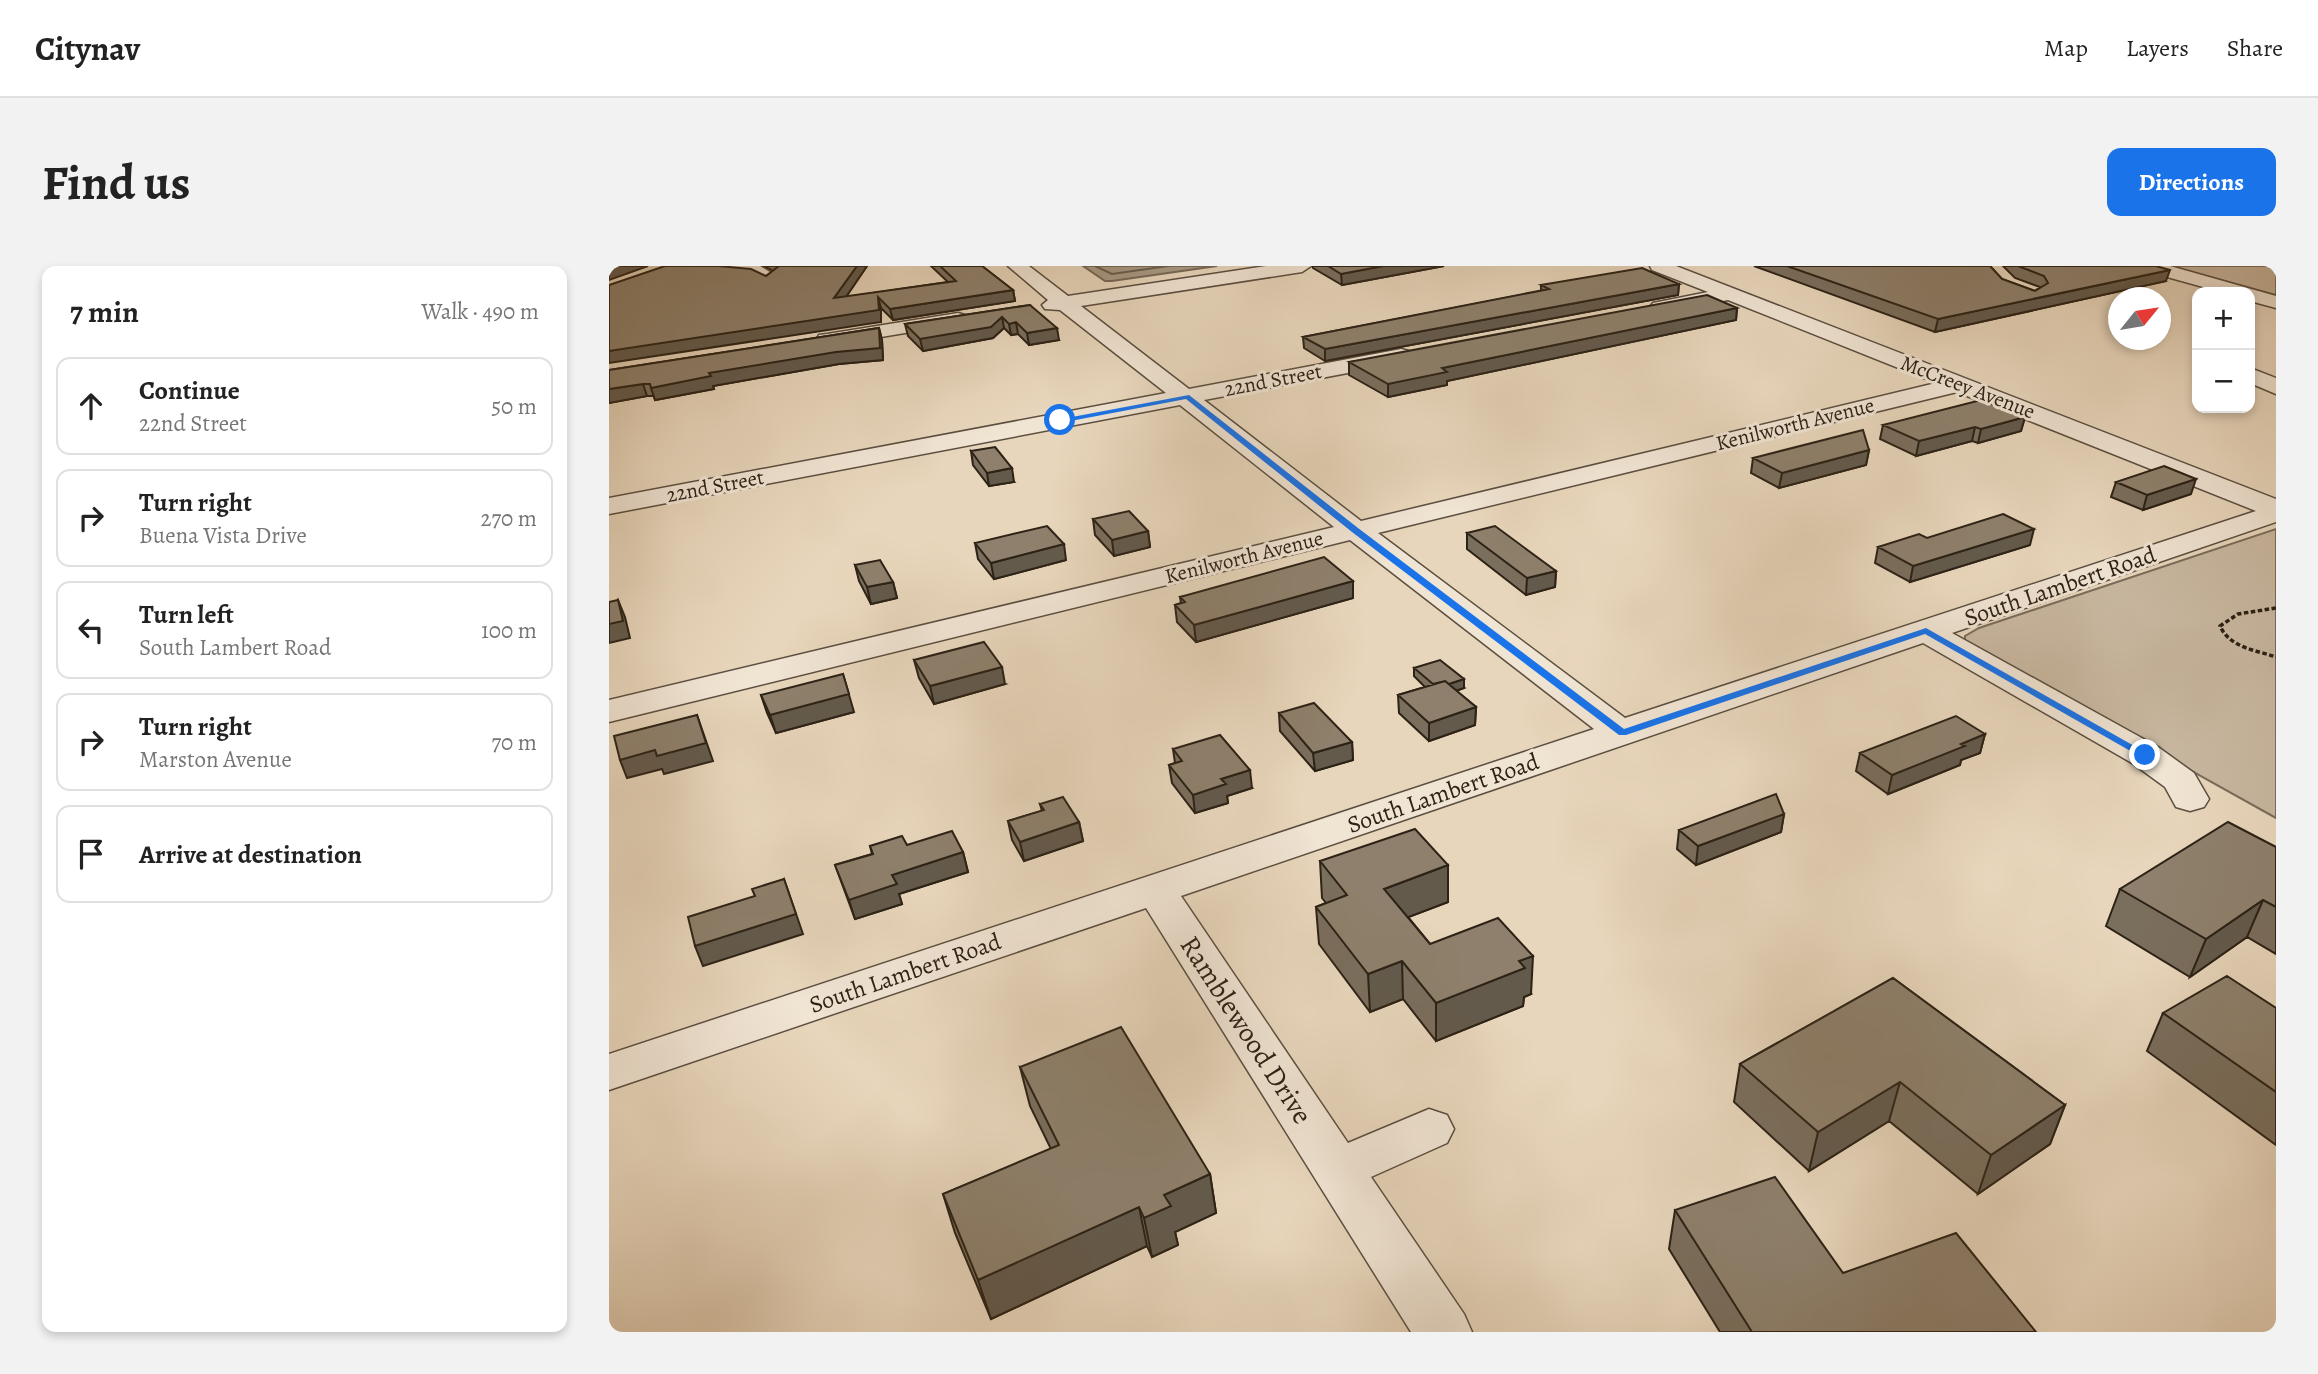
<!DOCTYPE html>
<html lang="en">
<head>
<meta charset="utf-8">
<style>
	:root { --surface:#fff; --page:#f2f2f2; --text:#222; --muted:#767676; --line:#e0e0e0; --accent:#1a73e8 }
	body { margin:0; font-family:Alegreya,serif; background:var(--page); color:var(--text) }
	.controls { position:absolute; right:21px; top:21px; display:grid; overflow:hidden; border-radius:14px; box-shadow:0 4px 10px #0003 }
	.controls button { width:63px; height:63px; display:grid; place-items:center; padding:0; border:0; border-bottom:2px solid var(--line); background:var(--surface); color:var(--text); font:35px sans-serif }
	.compass { position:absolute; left:1499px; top:21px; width:63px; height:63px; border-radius:50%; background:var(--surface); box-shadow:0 4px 10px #0003; rotate:60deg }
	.stop { position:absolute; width:21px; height:21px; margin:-16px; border:5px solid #1a73e8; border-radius:50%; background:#fff }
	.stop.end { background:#1a73e8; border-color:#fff; box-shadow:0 2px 7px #0008 }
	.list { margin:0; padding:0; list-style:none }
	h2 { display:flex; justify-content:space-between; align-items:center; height:91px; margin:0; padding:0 28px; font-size:30px }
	h2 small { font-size:23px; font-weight:400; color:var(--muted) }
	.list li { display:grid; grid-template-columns:46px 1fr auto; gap:21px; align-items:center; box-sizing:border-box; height:98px; margin:0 14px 14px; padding:0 14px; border:2px solid var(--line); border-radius:14px }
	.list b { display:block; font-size:26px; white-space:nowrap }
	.list p { margin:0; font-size:23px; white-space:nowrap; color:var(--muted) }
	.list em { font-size:23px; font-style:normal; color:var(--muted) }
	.icon { flex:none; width:38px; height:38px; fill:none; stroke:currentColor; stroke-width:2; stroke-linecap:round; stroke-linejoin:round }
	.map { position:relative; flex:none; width:1667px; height:1066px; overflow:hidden; border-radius:14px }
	header { display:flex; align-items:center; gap:42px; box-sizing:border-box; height:98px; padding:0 35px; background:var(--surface); border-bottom:2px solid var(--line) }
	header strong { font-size:33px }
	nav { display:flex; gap:38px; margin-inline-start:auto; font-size:24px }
	.intro { display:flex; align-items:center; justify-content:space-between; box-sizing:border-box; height:168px; padding:0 42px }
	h1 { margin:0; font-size:49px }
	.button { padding:18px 32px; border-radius:14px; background:var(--accent); color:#fff; font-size:24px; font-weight:700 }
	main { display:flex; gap:42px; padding:0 42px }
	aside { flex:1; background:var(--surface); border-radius:14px; box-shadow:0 4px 10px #0003 }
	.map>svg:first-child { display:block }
</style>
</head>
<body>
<header>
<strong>Citynav</strong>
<nav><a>Map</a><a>Layers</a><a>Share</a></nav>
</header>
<div class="intro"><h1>Find us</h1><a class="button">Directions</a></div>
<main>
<aside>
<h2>7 min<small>Walk · 490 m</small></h2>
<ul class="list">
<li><svg class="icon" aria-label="ahead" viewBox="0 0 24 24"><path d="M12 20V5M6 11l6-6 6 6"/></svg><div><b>Continue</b><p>22nd Street</p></div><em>50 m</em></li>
<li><svg class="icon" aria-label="right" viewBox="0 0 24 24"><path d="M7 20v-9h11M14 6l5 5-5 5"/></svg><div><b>Turn right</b><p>Buena Vista Drive</p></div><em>270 m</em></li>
<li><svg class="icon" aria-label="left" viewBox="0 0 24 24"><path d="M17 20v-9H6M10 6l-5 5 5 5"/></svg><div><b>Turn left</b><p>South Lambert Road</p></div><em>100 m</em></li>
<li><svg class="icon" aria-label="right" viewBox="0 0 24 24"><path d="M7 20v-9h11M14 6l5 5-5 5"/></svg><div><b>Turn right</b><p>Marston Avenue</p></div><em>70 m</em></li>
<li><svg class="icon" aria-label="arrive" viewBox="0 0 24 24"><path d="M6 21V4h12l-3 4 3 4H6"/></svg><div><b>Arrive at destination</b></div></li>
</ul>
</aside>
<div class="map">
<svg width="1667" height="1066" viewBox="0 0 1667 1066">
	<rect width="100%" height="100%" fill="#e8d6bc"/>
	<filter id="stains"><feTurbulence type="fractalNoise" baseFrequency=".00286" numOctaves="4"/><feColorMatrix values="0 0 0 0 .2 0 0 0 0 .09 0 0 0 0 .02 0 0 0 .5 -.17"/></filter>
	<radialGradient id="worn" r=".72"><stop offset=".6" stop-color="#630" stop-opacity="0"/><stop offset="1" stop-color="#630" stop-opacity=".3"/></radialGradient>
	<path fill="#c8b7a0" stroke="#7a6c5b" stroke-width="2" d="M1562,0H1667V29Z
		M1667,263V552L1364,383L1356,375V370L1370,362Z"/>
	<path fill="#a89984" stroke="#766958" stroke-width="2" d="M474,0H608L503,15H496Z"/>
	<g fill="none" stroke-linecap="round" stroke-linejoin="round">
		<path stroke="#6a5e4d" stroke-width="2" d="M486,0L503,8L559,0"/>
		<g stroke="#5b4f40" stroke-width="3">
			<path id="minor" d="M80,0H151L171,12L161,18L146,11L89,6Z
				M399,0H420L459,30L657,0H702L693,6L472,40L580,123L792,83L800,85L803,90L800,95L792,97L595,134L752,255L1327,117L1119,34L1051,47L1044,45L1041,41L1044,37L1099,26L1043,4L1041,0H1067L1667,233V256L1343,367L1549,481L1585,507L1600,533L1595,541L1581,545L1567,541L1556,521L1523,497L1314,377L572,630L739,877L820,843L838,849L845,863L838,877L762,911L855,1048L863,1066H802L537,642L0,824V788L985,463L741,274L0,456V434L725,261L571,139L0,248V232L557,127L451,44L436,43L433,39L439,34ZM1348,126L1647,245L1016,452L769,267Z
				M1531,0H1561L1667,30V42L1641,35V26H1612L1533,4Z
				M349,47L356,49L359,53L356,57L218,80L210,79L207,74L210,69L218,68Z
				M1641,102L1667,112V128L1641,117Z"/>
		</g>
		<path stroke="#2c2216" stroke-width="3.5" stroke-dasharray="4.5 2.5" stroke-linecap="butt" d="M1667,342L1629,348L1611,360C1621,382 1647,384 1667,391"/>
		<use href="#minor" fill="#f0e4d3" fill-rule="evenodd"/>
	</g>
	<path fill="#7a6e5d" stroke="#2c2216" stroke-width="2" d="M155,0H258L237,31L339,16L322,0H373L404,24L406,35L284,54L272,42V56L157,10L164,5Z
		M704,0H835L733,19L704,2Z
		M1145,0H1381L1393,13L1426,25L1431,21L1406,12L1394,0H1547L1557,15L1326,66Z
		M1070,18L1069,29L716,95L695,82L694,71L932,25V19Z
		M421,39L450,74L420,79L409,68L402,69L395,62L384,72L314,85L299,70L296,58Z
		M1128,42L1127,54L838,115V119L779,131L740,109V96Z
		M270,62L273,74L274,94L230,98L104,120L105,123L46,134L45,130H38L0,137V104Z
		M1416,151L1412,165L1369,177L1363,175L1307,190L1271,173L1274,159Z
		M1260,184L1257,199L1170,222L1142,207L1144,192Z
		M362,185L405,216L380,220L364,199Z
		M1507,216L1582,228L1534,244L1502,231Z
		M484,253L539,265L541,281L505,290L486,269Z
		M858,267L947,305L946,321L917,329L858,283Z
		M1318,272L1421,279L1301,316L1266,297L1269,281Z
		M366,277L457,294L385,313L369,293Z
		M246,299L284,316L288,332L262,338L250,315Z
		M744,315V332L587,376L568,356L566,339L572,337L571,331Z
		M305,394L396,418L325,438L310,412Z
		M805,402L855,422L847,425L867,441L866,459L820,475L790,447L789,429L816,421L805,410Z
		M152,429L245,446L167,467L158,447Z
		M670,447L743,476L744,494L706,505L671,465Z
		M1376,468L1371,487L1352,494L1351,499L1279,528L1247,505L1251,487Z
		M564,483L643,522L618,530L619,537L586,547L563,517L560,499L566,497Z
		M431,538L470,556L474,575L415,595L403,574L399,555L433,545Z
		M1175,548L1172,566L1087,599L1068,583L1070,564Z
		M298,579L354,586L359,606L290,628L293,638L246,653L226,599L263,588L261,580Z
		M1667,581V688L1638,671L1581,711L1497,660L1511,623Z
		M711,595L839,599V636L799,651L821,678L922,728L915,731L914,740L827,775L794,733L761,746L710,678L707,641L717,637L713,632Z
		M1284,712L1456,839L1441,878L1369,928L1280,855L1200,905L1125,836L1131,798Z
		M1667,742V879L1538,785L1554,747Z
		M411,801L601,908L607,947L566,966L569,979L543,991L538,980L382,1053L346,967L334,928L442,883L421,840Z
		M1066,944L1234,1007L1427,1066H1111L1060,983Z"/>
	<path fill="#635a4c" stroke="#2c2216" stroke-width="2" d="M6,0H39L0,14V2Z
		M248,0H258L228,44L225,32Z
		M774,0H835L733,19L732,8Z
		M1561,4L1557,15L1326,66L1329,53Z
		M1070,18L1069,29L716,95V83Z
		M404,24L406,35L284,54L281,43Z
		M269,31L272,42V56L0,97V85Z
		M1128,42L1127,54L838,115V119L779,131V118L833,102Z
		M393,51L395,62L384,72L314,85L311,73Z
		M407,56L409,68L402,69L400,58Z
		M270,62L273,74L274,94L230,98L104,120L105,123L46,134L42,122Z
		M448,62L450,74L420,79L418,67Z
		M34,118L38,130L0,137V123Z
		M1416,151L1412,165L1369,177L1372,163Z
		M1366,161L1363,175L1307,190L1310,175Z
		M1260,184L1257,199L1170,222L1173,207Z
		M403,202L405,216L380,220L378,207Z
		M1587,213L1582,228L1534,244L1538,229Z
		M1425,263L1421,279L1301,316L1304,300Z
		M539,265L541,281L505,290L503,274Z
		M455,278L457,294L385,313L382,297Z
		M947,305L946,321L917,329L918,312Z
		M744,315V332L587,376L585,359Z
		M284,316L288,332L262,338L258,321Z
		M9,334L16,351L21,372L0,377V358Z
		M393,401L396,418L325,438L321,420Z
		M234,408L245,446L167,467L161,449Z
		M855,413V422L828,431V422Z
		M867,441L866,459L820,475V457Z
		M88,449L104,495L55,508L53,503L18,512L11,494Z
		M1376,468L1371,487L1352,494L1351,499L1279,528L1283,509L1352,478Z
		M743,476L744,494L706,505L704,487Z
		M641,504L643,522L618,530L619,537L586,547L584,529L612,513Z
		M1175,548L1172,566L1087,599L1089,580Z
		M470,556L474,575L415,595L411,576Z
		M354,586L359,606L290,628L293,638L246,653L240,634L283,609Z
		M839,599V636L776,660L775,623Z
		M175,613L194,668L94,700L86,680Z
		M1654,634L1638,671L1581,711L1597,673Z
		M924,690L922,728L915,731L914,740L827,775V737L910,695Z
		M793,695L794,733L761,746L759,708Z
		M1291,816L1280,855L1200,905L1209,866Z
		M1456,839L1441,878L1369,928L1382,889Z
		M601,908L607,947L566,966L569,979L543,991L535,952L555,929Z
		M530,941L538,980L382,1053L369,1014Z"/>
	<path fill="#8e806c" stroke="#2c2216" stroke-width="2" d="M56,0H109L142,3L157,10L170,0H248L225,32L347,15L331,0H373L404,24L281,43L269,31L270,44L0,85V19Z
		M719,0H774L732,8Z
		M1178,0H1381L1393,13L1426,25L1439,17L1435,10L1409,0H1547L1561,4L1329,53Z
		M1033,2L1070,18L716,83L694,71L940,23L932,19Z
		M1098,29L1128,42L833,102L838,106L779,118L740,96Z
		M421,39L448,62L418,67L407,56L400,58L393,51L382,61L311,73L296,58Z
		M270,62L271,82L227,86L100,107L102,110L42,122L41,118H34L0,123V104Z
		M1372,134L1416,151L1372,163L1366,161L1310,175L1274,159Z
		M1254,164L1260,184L1173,207L1144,192Z
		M386,181L403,202L378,207L362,185Z
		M1555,200L1587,213L1538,229L1507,216Z
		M520,245L539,265L503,274L484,253Z
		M1394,248L1425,263L1304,300L1269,281L1310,268L1318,272Z
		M438,260L455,278L382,297L366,277Z
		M886,260L947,305L918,312L858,267Z
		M715,291L744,315L585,359L566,339L576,336L571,331Z
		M271,294L284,316L258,321L246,299Z
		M9,334L14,355L0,358V336Z
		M375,376L393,401L321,420L305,394Z
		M831,394L855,413L840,418L836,415L824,418L805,402Z
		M234,408L240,428L161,449L152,429Z
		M836,415L867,441L820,457L789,429Z
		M705,437L743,476L704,487L670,447Z
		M88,449L97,477L48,490L46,484L11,494L5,470Z
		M1347,450L1376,468L1352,478L1356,480L1283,509L1251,487Z
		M611,469L641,504L612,513L617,518L584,529L560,499L573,495L564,483Z
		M1167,528L1175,548L1089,580L1070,564Z
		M454,531L470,556L411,576L399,555L435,544L431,538Z
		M1619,556L1667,581V641L1654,634L1597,673L1511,623Z
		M806,563L839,599L775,623L821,678L889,652L924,690L910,695L916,702L827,737L793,695L759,708L707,641L738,629L711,595Z
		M343,565L354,586L283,609L288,618L240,634L226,599L264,588L261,580L293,570L298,579Z
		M175,613L187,648L86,680L79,651L146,630L143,623Z
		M1618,710L1667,742V826L1554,747Z
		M1284,712L1456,839L1382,889L1291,816L1209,866L1131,798Z
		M512,761L601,908L555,929L562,940L535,952L530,941L369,1014L334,928L450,879L411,801Z
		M1166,911L1234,1007L1347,967L1427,1066H1143L1066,944Z"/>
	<path fill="#1a73e8" d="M580,129L749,262L1015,463L1317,362L1541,489L1532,491L1316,368L1017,469H1010L743,266L577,133L451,157L447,154Z"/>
	<g text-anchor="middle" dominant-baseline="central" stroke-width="6" stroke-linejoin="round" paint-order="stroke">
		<g font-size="21" fill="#2c2216" stroke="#f0e4d3">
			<text transform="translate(664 114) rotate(-11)">22nd Street</text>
			<text transform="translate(1359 121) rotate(21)">McCreey Avenue</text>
			<text transform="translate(1186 158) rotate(-14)">Kenilworth Avenue</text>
			<text transform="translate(106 220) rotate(-11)">22nd Street</text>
			<text transform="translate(635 291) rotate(-14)">Kenilworth Avenue</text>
		</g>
		<g font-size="24" fill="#2c2216" stroke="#f0e4d3">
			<text transform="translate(1451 320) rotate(-19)">South Lambert Road</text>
			<text transform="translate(834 527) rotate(-19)">South Lambert Road</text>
			<text transform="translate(296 707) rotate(-19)">South Lambert Road</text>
		</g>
		<g font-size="28" fill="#2c2216" stroke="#f0e4d3">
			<text transform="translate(637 764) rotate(57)">Ramblewood Drive</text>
		</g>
	</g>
	<rect width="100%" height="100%" filter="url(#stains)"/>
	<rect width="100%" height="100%" fill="url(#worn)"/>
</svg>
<div class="controls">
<button>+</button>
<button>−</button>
</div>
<svg class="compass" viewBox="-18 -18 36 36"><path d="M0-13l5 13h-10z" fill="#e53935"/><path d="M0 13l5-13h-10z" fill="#767676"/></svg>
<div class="stop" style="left:451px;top:154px"></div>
<div class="stop end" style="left:1536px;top:489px"></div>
</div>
</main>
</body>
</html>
